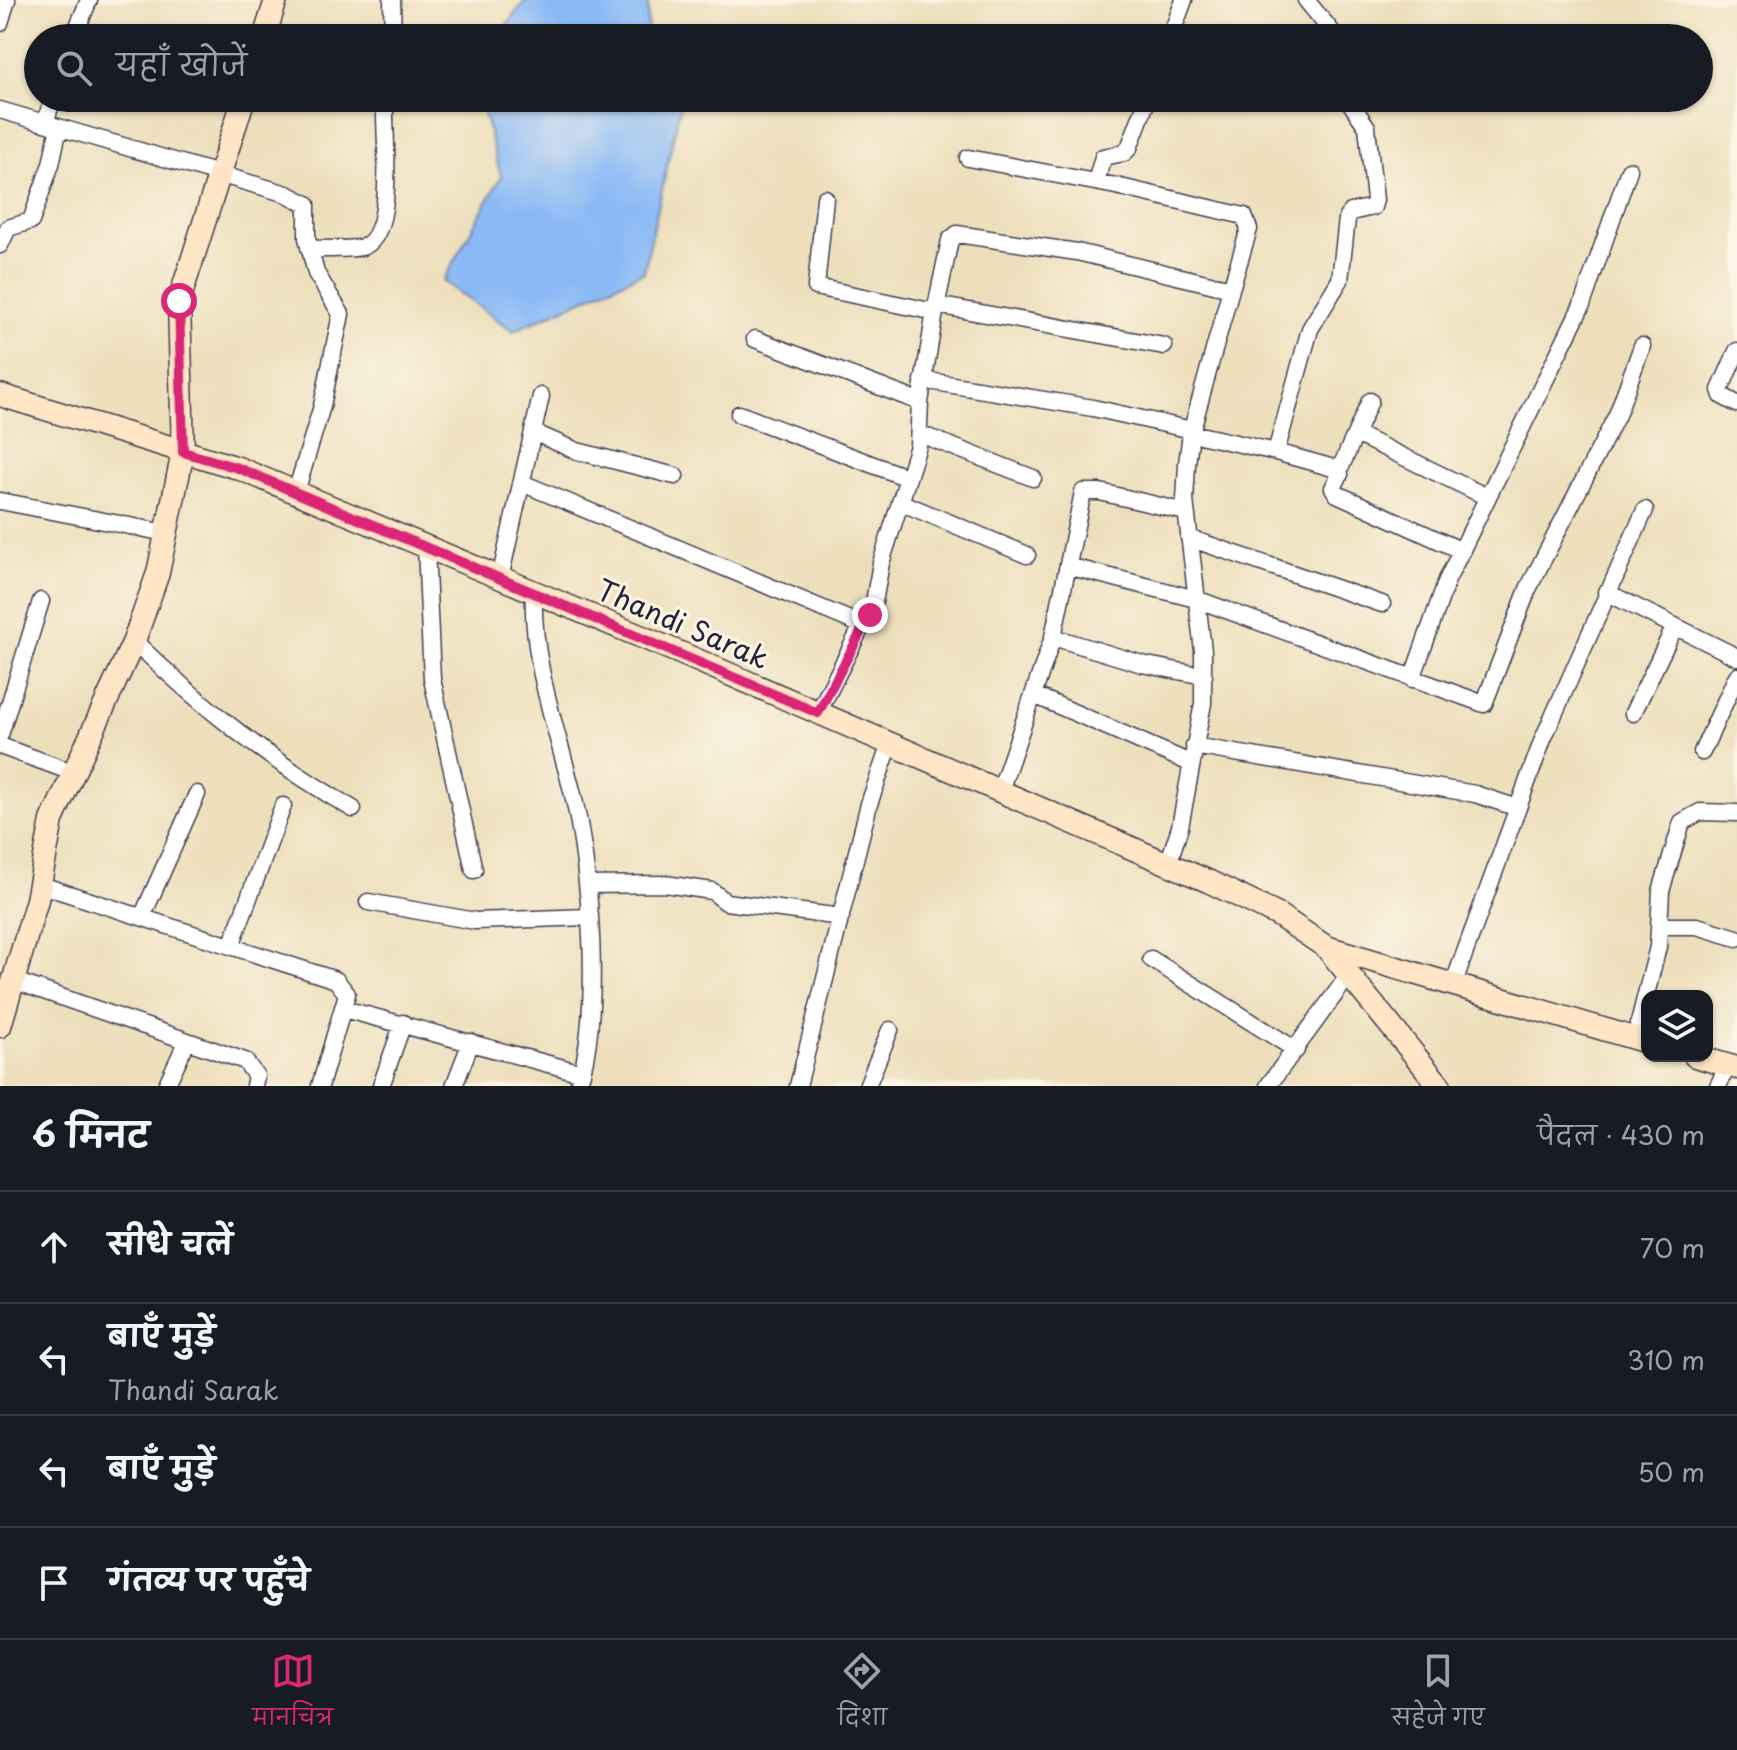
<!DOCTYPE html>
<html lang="hi">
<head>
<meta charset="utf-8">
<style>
	:root { --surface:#171b24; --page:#242831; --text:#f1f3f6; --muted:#9ea1a6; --line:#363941; --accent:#db2777 }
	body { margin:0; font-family:"Playpen Sans","Playpen Sans Deva",sans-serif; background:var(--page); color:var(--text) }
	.controls { position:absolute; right:24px; bottom:24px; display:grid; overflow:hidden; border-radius:16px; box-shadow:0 2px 6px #0004 }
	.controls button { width:72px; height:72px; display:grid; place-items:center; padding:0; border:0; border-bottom:2px solid var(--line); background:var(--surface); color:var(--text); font:40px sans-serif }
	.stop { position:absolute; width:24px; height:24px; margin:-18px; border:6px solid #db2777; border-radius:50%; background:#fff }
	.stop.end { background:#db2777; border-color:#fff; box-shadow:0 2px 8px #0008 }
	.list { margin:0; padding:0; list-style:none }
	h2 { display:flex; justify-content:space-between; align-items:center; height:104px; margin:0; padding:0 32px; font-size:34px }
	h2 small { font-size:26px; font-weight:400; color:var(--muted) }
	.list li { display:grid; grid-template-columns:52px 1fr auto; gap:24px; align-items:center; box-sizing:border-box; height:112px; padding:0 32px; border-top:2px solid var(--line) }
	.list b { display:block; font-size:30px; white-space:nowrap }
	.list p { margin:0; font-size:26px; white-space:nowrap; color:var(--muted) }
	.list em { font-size:26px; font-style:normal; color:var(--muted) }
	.icon { flex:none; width:44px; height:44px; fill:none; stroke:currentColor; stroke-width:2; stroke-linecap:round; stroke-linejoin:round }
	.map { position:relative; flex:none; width:1737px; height:1086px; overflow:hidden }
	.search { position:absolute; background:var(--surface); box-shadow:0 2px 6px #0004; left:24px; right:24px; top:24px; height:88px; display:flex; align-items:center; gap:20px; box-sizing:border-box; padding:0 28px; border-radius:44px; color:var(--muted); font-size:30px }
	.sheet { height:552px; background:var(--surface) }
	nav { display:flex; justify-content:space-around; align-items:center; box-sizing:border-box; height:112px; border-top:2px solid var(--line); background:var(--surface); font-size:22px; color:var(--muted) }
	nav a { display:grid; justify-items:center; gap:4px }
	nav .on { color:var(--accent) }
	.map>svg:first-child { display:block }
</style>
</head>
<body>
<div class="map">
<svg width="1737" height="1086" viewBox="0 0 1737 1086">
	<rect width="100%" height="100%" fill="#fcf5e5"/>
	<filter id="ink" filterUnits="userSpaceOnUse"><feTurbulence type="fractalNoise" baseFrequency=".0125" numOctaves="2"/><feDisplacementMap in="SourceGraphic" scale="16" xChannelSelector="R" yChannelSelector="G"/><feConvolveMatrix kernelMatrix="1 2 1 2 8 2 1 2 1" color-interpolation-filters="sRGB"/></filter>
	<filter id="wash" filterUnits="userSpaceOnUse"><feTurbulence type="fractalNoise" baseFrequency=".006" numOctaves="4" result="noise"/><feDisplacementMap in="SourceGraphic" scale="32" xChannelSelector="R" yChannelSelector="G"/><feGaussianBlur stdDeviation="1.8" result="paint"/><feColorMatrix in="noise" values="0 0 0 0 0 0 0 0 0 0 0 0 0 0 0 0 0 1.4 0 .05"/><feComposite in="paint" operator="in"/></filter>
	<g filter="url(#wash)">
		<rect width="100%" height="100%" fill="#eddfbc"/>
		<path fill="#8abaf5" stroke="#566e98" stroke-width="2" d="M526,0H648L647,38H496Z
			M480,98H682L644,272L513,331L443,281L501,177Z"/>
	</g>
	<g filter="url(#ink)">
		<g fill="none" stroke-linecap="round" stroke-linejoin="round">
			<g stroke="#403e4e" stroke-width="19">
				<path id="street" d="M392,0L393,38
					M1306,0L1337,38
					M0,23L7,0
					M73,38L89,0
					M1170,38L1184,0
					M0,110L287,194L307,204V238L316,273L341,314L322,406L296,492
					M45,123L53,98
					M968,158L1116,186L1244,216L1249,229L1231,289
					M1096,182L1103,157L1124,153L1129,148L1148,98
					M0,245L8,228L31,221L51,164L59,127
					M309,248C320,249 356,250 365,246C396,231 384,137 385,108L391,98
					M936,305L1164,346
					M935,312L950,240L957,234L1077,252L1231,289L1191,433L1187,464L1185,500L1203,651V703L1180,827L1168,864
					M755,339L920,402
					M1737,351L1720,390L1722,396L1737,404
					M923,380L1093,408L1192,430
					M739,414L908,478
					M535,433L577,451L675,476
					M1191,433L1276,452L1310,329L1340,280L1347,219L1351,212L1373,207L1375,200L1367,127L1347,98
					M920,434L1033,478
					M1356,434L1487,497
					M1276,452L1337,469L1340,474L1333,488L1337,494L1462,551
					M1339,471L1370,401
					M522,483L864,626
					M0,501L166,533
					M900,502L1027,555
					M1189,538L1382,604
					M426,547L432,679L474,870
					M1068,566L1196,599L1484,704L1528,589L1617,415L1642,346
					M500,578L541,396
					M534,592C531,661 557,729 573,795C591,869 602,1015 578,1086
					M1606,592L1737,657
					M1053,637L1142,664L1204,676
					M134,641C204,709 269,760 353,809
					M1412,679L1447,580L1582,305L1629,170
					M1034,695L1190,763
					M818,713L874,602L881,563L918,446L920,402L935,312L816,287L825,198
					M1633,713L1675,626
					M0,735L41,601
					M0,746L72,772
					M1194,746L1475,794L1518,808
					M1702,752L1737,676
					M1000,791L1053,637L1083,492H1100L1186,512
					M38,884L336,980L347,994L320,1086
					M587,885L665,884L712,891L726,902L841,917
					M368,902L475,921L588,917
					M142,917L197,794
					M1660,926H1697L1737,938
					M231,946L283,806
					M1151,959L1296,1050
					M12,980L245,1061L256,1076L254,1086
					M1453,985L1543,739L1645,510
					M344,1009L582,1073
					M1635,1038L1658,947L1661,891L1682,822L1700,812L1737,813
					M166,1086L187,1041
					M381,1086L403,1023
					M454,1086L471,1042
					M798,1086L869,804L890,744
					M867,1086L890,1030
					M1268,1086L1349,975
					M1718,1086L1728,1065"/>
			</g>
			<g stroke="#403e4e" stroke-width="25">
				<path id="secondary" d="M264,38L276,0
					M0,395L238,468L685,655L1210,882L1278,915L1326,947L1440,1086
					M1326,947L1647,1042
					M0,1026L37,900L52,820L134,641L158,573L183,452L179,301L244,98
					M1695,1056L1737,1068"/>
			</g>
			<use href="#street" stroke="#fff" stroke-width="16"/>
			<use href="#secondary" stroke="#fde5c5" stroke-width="22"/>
		</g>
	</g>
	<g fill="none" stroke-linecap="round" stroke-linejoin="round" filter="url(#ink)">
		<path stroke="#db2777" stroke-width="10" d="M179,301L183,452L238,468L818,713L870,615"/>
	</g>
	<g text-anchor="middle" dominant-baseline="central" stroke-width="6" stroke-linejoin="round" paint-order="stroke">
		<g font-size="28" fill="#22223b" stroke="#fcf5e5">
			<text transform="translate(683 623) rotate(23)">Thandi Sarak</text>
		</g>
	</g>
</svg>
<div class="controls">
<button><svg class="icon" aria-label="layers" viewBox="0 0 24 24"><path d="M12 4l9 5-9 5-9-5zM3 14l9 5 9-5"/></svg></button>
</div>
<div class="stop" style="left:179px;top:301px"></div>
<div class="stop end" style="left:870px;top:615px"></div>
<div class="search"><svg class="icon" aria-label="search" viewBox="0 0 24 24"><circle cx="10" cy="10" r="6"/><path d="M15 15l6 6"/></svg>यहाँ खोजें</div>
</div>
<section class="sheet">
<h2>6 मिनट<small>पैदल · 430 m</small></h2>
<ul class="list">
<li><svg class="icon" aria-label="ahead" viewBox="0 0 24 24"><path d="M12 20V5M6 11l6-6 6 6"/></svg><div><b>सीधे चलें</b></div><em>70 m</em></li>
<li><svg class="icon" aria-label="left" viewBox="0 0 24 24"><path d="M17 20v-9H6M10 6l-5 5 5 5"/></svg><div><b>बाएँ मुड़ें</b><p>Thandi Sarak</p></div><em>310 m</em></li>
<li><svg class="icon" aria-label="left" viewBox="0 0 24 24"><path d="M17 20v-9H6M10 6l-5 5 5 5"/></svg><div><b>बाएँ मुड़ें</b></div><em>50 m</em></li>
<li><svg class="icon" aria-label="arrive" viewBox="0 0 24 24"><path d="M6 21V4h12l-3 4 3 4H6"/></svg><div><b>गंतव्य पर पहुँचे</b></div></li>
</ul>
</section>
<nav>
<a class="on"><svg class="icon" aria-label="map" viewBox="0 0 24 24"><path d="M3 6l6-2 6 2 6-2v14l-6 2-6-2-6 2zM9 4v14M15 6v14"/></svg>मानचित्र</a>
<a><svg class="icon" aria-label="directions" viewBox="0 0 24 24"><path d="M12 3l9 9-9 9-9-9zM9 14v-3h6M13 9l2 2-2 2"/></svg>दिशा</a>
<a><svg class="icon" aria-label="saved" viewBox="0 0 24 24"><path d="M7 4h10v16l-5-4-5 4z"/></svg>सहेजे गए</a>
</nav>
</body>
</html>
